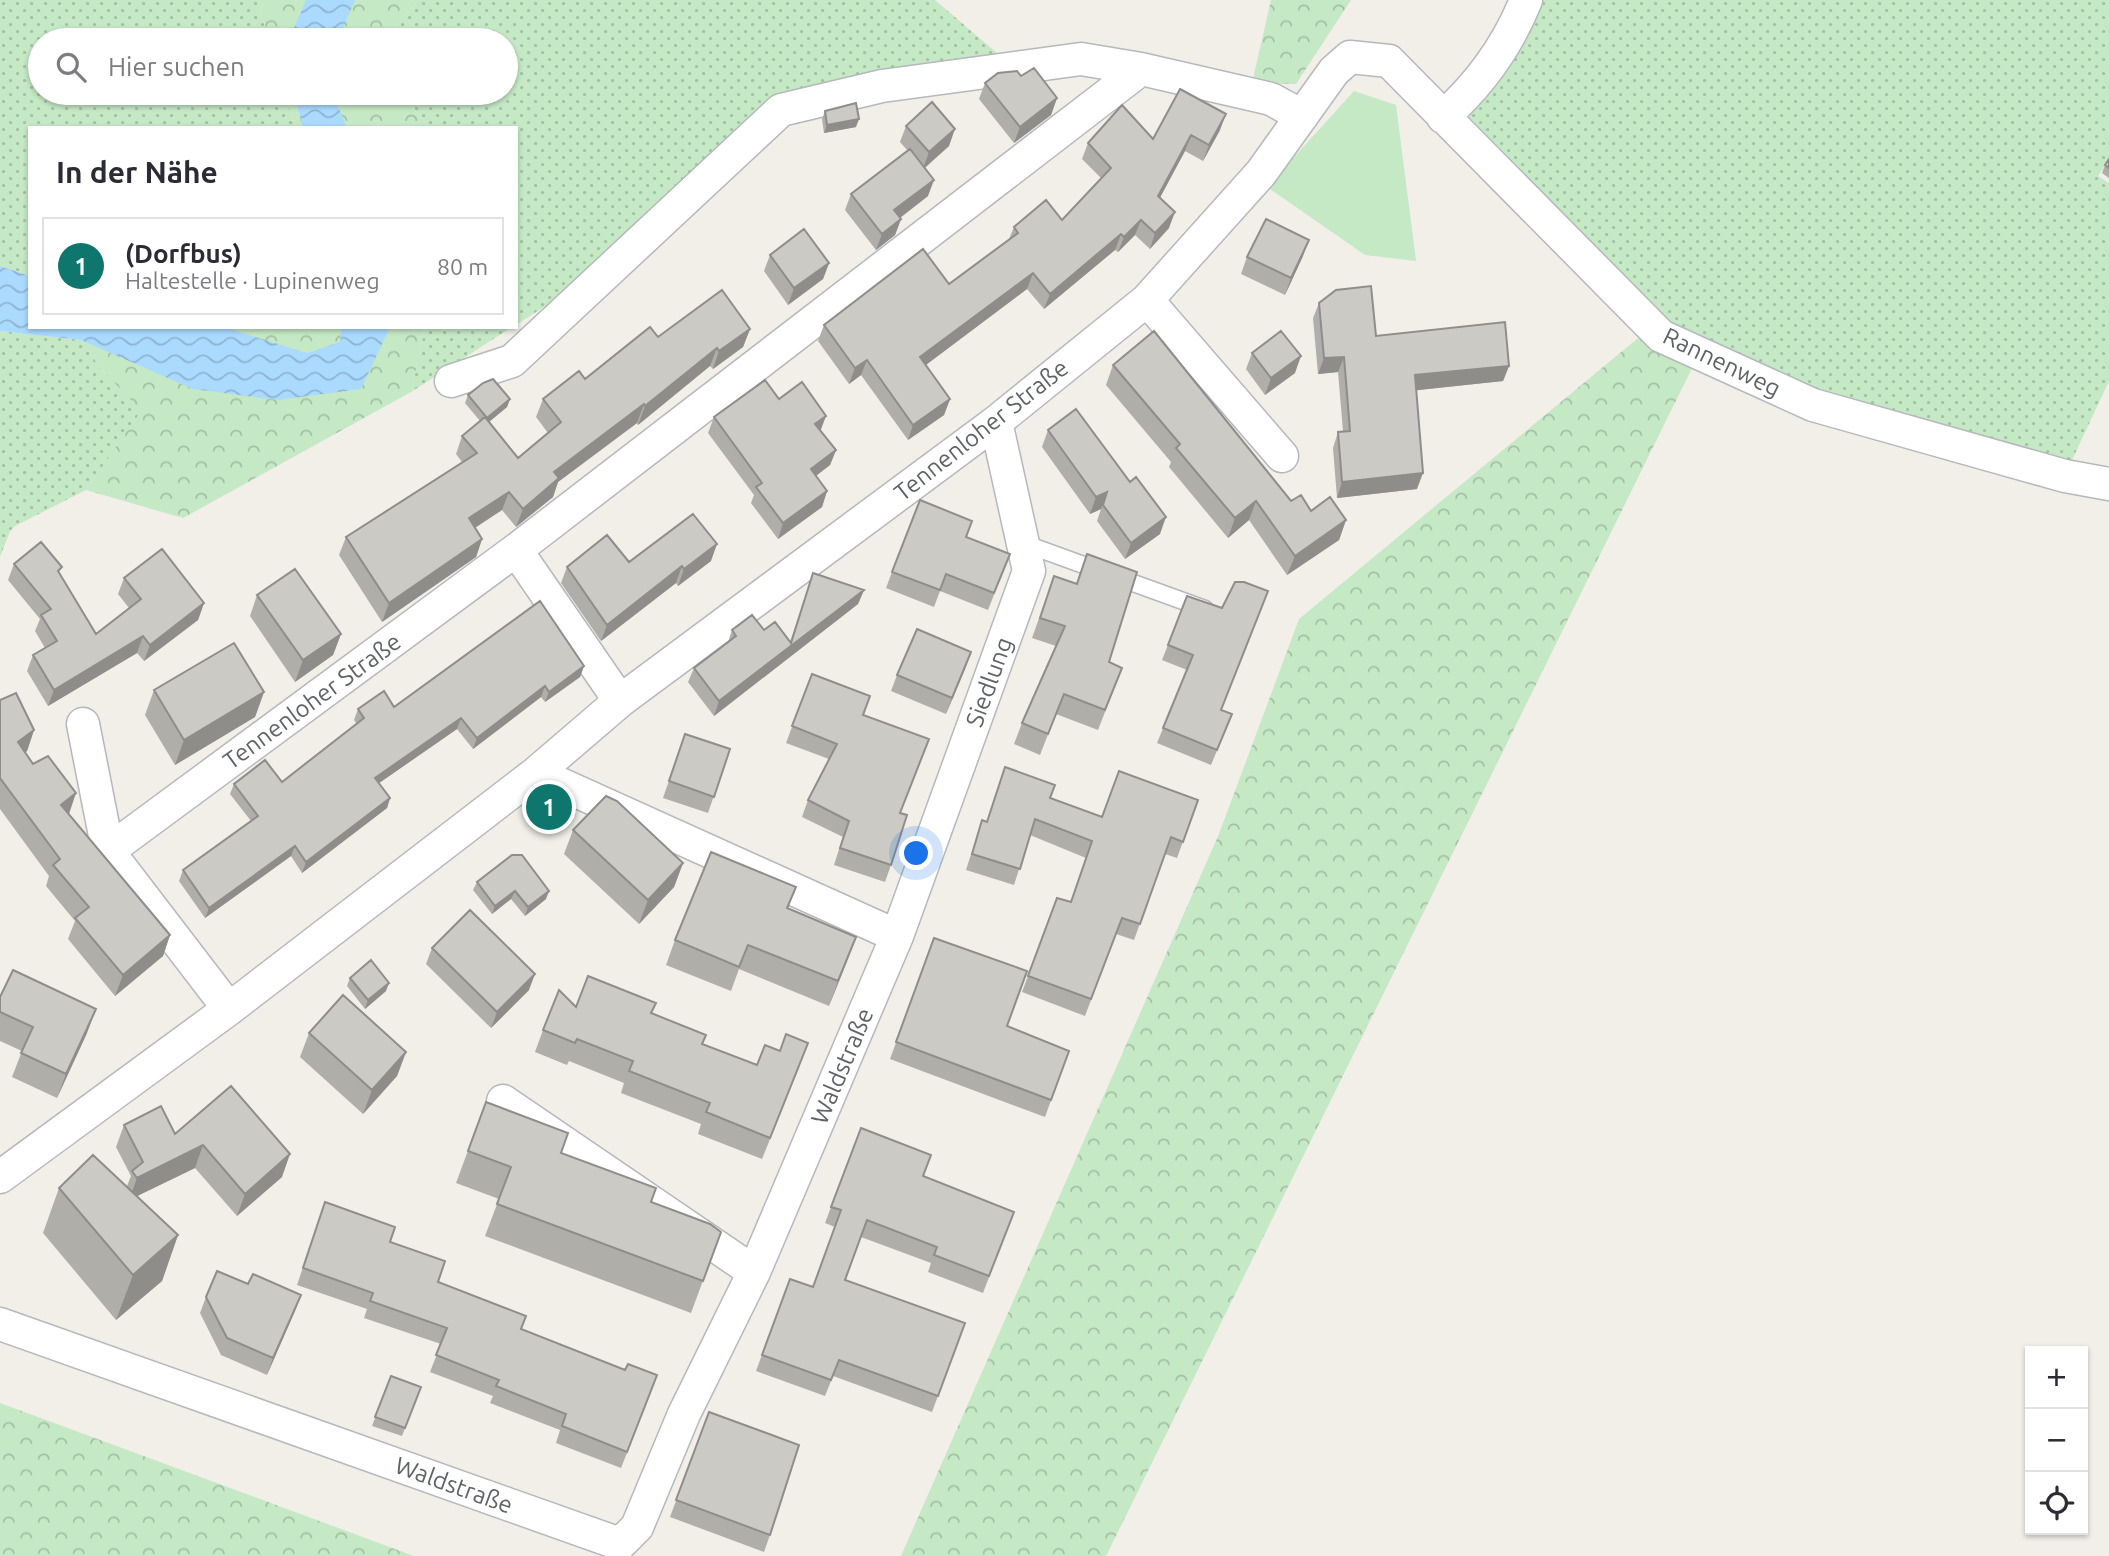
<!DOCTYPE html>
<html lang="de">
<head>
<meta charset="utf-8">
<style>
	:root { --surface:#fff; --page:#f7f7f7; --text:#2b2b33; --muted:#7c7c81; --line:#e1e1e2; --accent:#0f766e }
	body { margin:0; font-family:Ubuntu,sans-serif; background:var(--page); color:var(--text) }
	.controls { position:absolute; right:21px; bottom:21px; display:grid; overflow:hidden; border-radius:0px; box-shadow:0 2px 5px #0004 }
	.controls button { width:63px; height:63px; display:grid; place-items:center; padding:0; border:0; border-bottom:2px solid var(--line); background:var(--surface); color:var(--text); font:35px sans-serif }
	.you { position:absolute; left:917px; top:854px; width:24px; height:24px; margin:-18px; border:5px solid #fff; border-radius:50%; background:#1a73e8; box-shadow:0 0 0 10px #1a73e833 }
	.badge { display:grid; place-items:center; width:46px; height:46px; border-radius:50%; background:var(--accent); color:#fff; font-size:23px; font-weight:700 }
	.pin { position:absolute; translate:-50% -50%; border:4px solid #fff; box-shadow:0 2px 7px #0006 }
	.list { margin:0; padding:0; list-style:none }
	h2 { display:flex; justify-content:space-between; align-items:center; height:91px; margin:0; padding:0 28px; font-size:30px }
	h2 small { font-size:23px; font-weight:400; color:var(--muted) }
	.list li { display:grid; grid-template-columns:46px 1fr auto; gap:21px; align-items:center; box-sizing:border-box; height:98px; margin:0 14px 14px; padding:0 14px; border:2px solid var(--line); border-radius:0px }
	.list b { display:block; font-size:26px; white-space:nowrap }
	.list p { margin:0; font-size:23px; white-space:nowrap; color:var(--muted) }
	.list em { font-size:23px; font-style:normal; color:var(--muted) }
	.icon { flex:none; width:38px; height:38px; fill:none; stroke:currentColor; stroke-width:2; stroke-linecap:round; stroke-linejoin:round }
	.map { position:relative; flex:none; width:2109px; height:1556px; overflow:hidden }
	.search { position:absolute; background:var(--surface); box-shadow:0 2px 5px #0004; left:28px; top:28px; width:490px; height:77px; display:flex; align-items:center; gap:18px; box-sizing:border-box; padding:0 24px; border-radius:38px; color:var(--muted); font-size:26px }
	.panel { position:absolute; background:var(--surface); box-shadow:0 2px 5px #0004; left:28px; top:126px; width:490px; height:203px; border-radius:0px }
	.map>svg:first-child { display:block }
</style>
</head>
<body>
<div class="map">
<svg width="2109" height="1556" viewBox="0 0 2109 1556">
	<defs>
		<pattern id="grass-dots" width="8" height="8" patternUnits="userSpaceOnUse" patternTransform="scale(1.75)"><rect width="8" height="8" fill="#c5e8c5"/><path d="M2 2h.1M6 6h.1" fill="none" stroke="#a3c0a4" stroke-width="1.8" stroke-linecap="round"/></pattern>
		<pattern id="forest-crowns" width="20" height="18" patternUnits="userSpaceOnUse" patternTransform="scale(1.75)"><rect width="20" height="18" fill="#c5e8c5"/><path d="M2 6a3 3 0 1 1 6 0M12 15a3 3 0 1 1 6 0" fill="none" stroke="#a3c0a4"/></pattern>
		<pattern id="water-waves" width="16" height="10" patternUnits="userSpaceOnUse" patternTransform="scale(1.75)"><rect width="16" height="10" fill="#aadaff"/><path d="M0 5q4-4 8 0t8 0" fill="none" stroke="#8eb4d2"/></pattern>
	</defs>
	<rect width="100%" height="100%" fill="#f1efe8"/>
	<path fill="url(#grass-dots)" d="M0,0H266L260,9L269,40H40V93H285L296,128H30V276L0,266Z
		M418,0H935L998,54L773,101L570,290L516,325V128H429L401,93H506V40H384Z
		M1535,0H2109V159L2098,176L2109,183V381L2065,475L1698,356L1464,126Z
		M425,327H512L411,392Z
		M0,331L81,340L99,366L142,411L86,490L15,526L10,531L0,557Z"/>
	<path fill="url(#forest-crowns)" d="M266,0H418L384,40H269L260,9Z
		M1271,0H1351L1296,84L1252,83Z
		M285,93H401L429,128H296Z
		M1655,324L1698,356L1106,1556H901L1219,834L1299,619Z
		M85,327H425L411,392L183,518L86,490L141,411L99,366L81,340Z
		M0,1403L414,1556H0Z"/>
	<path fill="#c5e8c5" d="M1354,91L1396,105L1416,261L1365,255L1267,187Z"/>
	<path fill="url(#water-waves)" d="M306,0H355L338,40H289Z
		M294,93H336L337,104L347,128H303Z
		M0,266L30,276V327H223L307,353L340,342L341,327H390L361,389L278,400L193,389L81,340L0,331Z"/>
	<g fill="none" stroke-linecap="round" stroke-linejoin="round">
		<g stroke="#b5b8bc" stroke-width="19">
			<path id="service" d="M1023,543L1205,609"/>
		</g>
		<g stroke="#b5b8bc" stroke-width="35">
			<path id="minor" d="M1443,117C1479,85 1508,45 1526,0
				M1147,300L1282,456
				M451,381L512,361L781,110L882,86L1081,59L1141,69
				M516,550L620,701
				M83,724L108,851
				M536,773L897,936
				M229,1009L108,851L516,550L1141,69L1271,99L1302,116
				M503,1101L754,1272
				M0,1177L229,1009L536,773L620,701L996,422L1147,300L1261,173L1334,71L1350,57L1389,61L1661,336L1813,405L2065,476L2109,484
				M0,1324L620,1544L637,1527L684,1414L754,1272L897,936L1029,571L996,422"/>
		</g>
		<use href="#service" stroke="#fff" stroke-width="16"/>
		<use href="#minor" stroke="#fff" stroke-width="32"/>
	</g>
	<path fill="#afaea9" d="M1021,76L1057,98L1051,115L1014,143L979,99L985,83Z
		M825,111L856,127L824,133L822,119Z
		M906,126L949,146L925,168L928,196L900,218L901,219L895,235L876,250L845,210L851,194L908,151L900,142Z
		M1220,130L1203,161L1185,151L1160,198L1169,228L1150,249L1135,235L1118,252L1115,250L1044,309L1027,289L926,365L950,399L944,415L908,440L861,375L849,384L818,341L824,325L949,284L1009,239L1014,227L1062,220L1101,178L1082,159L1088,143L1153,139Z
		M2109,159V178L2102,173L2105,165Z
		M770,255L829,263L823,279L788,305L764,271Z
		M1303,256L1285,295L1241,274L1247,257Z
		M1319,303L1376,336L1509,366L1503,381L1416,390L1417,489L1337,498L1333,448L1338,432L1343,431L1338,372L1318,374L1313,318Z
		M750,329L743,347L713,369L710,366L638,425L637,423L558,482L553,497L516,527L502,510L475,528L482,539L476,557L382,622L339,555L346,537L462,462L456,454L462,436L480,421L465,403L468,395L510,399L507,407L489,422L518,458L548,433L536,417L543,399L585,379L658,337Z
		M1252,353L1295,373L1265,395L1246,369Z
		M1113,365L1291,501L1311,511L1346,520L1339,540L1287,575L1249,520L1228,538L1169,467L1171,462L1106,385Z
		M779,399L821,431L836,450L830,465L816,476L827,491L822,507L778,539L751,503L754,495L708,433L714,417Z
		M1048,430L1130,482L1160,534L1125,559L1097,521L1101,509L1090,514L1042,447Z
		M967,537L1010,554L988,610L940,591L934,607L886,588L892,572Z
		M1087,554L1109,662L1122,668L1098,730L1056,714L1040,755L1014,744L1022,723L1056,646L1032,638L1054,576L1076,584Z
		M711,561L678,586L676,583L601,641L561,583L567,567L629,562Z
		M14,564L60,574L96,634L129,608L118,594L124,578L204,603L198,620L144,661L137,653L48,706L27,671L33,655L45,648L35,631L40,619L8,580Z
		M813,573L864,590L858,604L714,716L688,682L694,668L728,642L732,630H764L790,642Z
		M257,595L341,634L333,655L295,682L250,616Z
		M1187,596L1226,729L1211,765L1157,743L1187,670L1162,660Z
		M584,666L580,677L545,702L541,697L473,749L457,729L379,783L390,798L387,808L302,873L291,856L205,918L179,881L183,870L251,821L230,794L234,784L282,782L357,724L354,720L358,709L394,707Z
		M965,669L946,714L891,691L897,675Z
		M812,674L864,715L901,813L891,865L885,882L834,865L843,837L802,817L808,800L829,759L786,743Z
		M154,690L264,692L255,717L175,765L145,715Z
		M0,700L34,730L27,751L25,752L69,814L170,935L163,956L115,996L68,939L75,921L46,886L49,876L0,809Z
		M685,734L730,749L708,813L663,798Z
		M1050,798L1102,817L1198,800L1177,858L1165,854L1134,940L1116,934L1085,1016L1022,992L1057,898L1071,902L1086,858L1030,835L1014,885L966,870L982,820L986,822Z
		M573,830L683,863L674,887L639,924L564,854Z
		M512,855L546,899L525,916L511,899L492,914L473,890L477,882Z
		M796,887L788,909L847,961L829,1006L739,969L731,991L666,965L675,940Z
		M934,938L1007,1026L1069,1051L1045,1117L890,1059Z
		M432,948L529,990L491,1028L426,964Z
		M350,978L386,991L365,1009L347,986Z
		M0,997L87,1033L57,1098L12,1077L22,1051L0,1041Z
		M576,1007L652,1013L703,1044L757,1065H800L762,1159L698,1134L701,1124L621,1093L624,1083L569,1061L567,1065L535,1052L543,1030Z
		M309,1033L406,1052L397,1076L363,1114L300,1057Z
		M486,1102L561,1153L651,1202L721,1232L691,1313L485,1236L499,1199L456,1183Z
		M124,1125L175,1134L282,1177L237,1216L195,1168L137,1196L178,1235L162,1281L116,1320L43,1233L59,1188L127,1186L131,1176L116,1147Z
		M861,1128L924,1176L1014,1212L983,1293L928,1272L931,1263L861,1237L845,1280L965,1323L932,1412L833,1376L825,1396L756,1371L790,1279L813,1287L835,1227L825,1223Z
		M325,1202L390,1242L438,1282L521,1329L651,1392L621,1468L556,1443L560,1430L490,1403L493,1396L430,1372L441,1344L364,1318L367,1309L297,1285Z
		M248,1284L301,1295L267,1375L221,1355L200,1313L206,1297Z
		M391,1376L421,1387L402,1436L372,1426Z
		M709,1412L770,1535L764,1552L670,1517Z"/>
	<path fill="#8f8d8a" d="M1057,98L1051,115L1014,143L1020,127Z
		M1226,114L1220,130L1203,161L1209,145Z
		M859,119L856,127L824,133L827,125Z
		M955,129L949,146L923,169L929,152Z
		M1191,135L1185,151L1152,212L1158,196Z
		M934,180L928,196L888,227L894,210Z
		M1175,212L1169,228L1150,249L1155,233Z
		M901,219L895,235L876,250L882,234Z
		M1141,220L1135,235L1118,252L1124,237Z
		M1121,234L1115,250L1044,309L1050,294Z
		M1309,240L1303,256L1285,295L1291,278Z
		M829,263L823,279L788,305L794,288Z
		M1033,273L1027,289L915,373L920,357Z
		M750,329L743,347L713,369L719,351Z
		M717,348L710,366L638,425L645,406Z
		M1301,356L1295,373L1265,395L1271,378Z
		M1344,357L1338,372L1318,374L1324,358Z
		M867,360L861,375L849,384L855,368Z
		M1509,366L1503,381L1410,391L1415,375Z
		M510,399L507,407L484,426L487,418Z
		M950,399L944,415L908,440L913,425Z
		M644,404L637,423L558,482L553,497L516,527L523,509L554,472Z
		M826,416L820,432L815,424Z
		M836,450L830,465L805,484L811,469Z
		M1423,473L1417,489L1337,498L1342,482Z
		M827,491L822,507L778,539L783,523Z
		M509,492L502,510L462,536L469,518Z
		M1107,492L1101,509L1090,514L1096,497Z
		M1256,501L1249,520L1228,538L1235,518Z
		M1166,517L1160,534L1125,559L1131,543Z
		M1346,520L1339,540L1287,575L1295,556Z
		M482,539L476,557L382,622L389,603Z
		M717,544L711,561L678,586L684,569Z
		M682,566L676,583L601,641L607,625Z
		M864,590L858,604L714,716L719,701Z
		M204,603L198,620L144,661L150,645Z
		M341,634L333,655L295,682L303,660Z
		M143,636L137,653L48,706L54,690Z
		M971,652L965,669L946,714L952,698Z
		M584,666L580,677L545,702L549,692Z
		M545,686L541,697L473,749L477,738Z
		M264,692L255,717L175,765L184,740Z
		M461,718L457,729L372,788L375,778Z
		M34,730L27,751L11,763L18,742Z
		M76,793L69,814L61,805Z
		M390,798L387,808L302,873L306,862Z
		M295,846L291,856L205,918L209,908Z
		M683,863L674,887L639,924L648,900Z
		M515,891L511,899L492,914L495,906Z
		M549,891L546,899L525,916L528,907Z
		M170,935L163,956L115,996L123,975Z
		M856,937L847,961L829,1006L838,981Z
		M535,974L529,990L491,1028L497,1012Z
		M389,983L386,991L365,1009L368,1000Z
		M96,1009L87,1033L57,1098L66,1074Z
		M406,1052L397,1076L363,1114L372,1090Z
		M203,1145L195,1168L129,1200L137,1178Z
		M290,1154L282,1177L237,1216L245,1194Z
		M178,1235L162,1281L116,1320L133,1275Z
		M301,1295L295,1311L267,1375L273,1358Z"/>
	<path fill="#cccac5" stroke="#8f8d8a" stroke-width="2" d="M1034,68L1057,98L1020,127L985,83L998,73L1017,71L1021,76Z
		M1180,89L1226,114L1209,145L1191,135L1158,196L1175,212L1155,233L1141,220L1124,237L1121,234L1050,294L1033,273L920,357L950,399L913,425L867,360L855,368L824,325L923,249L949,284L1018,233L1014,227L1046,200L1062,220L1111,168L1088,143L1122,105L1153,139Z
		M932,102L955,129L929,152L906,126Z
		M856,103L859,119L827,125L825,111Z
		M910,149L934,180L894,210L901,219L882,234L851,194Z
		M2109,159V168L2105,165Z
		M1266,219L1309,240L1291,278L1247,257Z
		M804,229L829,263L794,288L770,255Z
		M1371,286L1376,336L1505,322L1509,366L1415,375L1423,473L1342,482L1338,432L1350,431L1344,357L1324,358L1319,303L1336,290Z
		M722,290L750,329L719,351L717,348L645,406L644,404L554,472L559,478L523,509L509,492L469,518L482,539L389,603L346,537L477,453L462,436L485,417L518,458L561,422L543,399L579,371L585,379L650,327L658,337Z
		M1154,331L1291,501L1301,495L1311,511L1330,497L1346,520L1295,556L1256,501L1235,518L1176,448L1180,444L1113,365Z
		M1281,331L1301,356L1271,378L1252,353Z
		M493,379L510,399L487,418L468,395L483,383Z
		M765,380L779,399L802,382L826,416L815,424L836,450L811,469L827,491L783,523L756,487L762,483L714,417Z
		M1076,409L1130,482L1136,477L1166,517L1131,543L1103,505L1107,492L1096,497L1048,430Z
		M920,500L972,521L966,537L1010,554L994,593L946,574L940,590L892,572Z
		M693,514L717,544L684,569L682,566L607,625L567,567L607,535L629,562Z
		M41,542L62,567L58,571L96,634L141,599L124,578L162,549L204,603L150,645L143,636L54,690L33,655L57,641L41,615L51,609L14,564Z
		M1087,554L1137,572L1109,662L1122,668L1105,710L1064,694L1048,734L1022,723L1065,626L1040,618L1054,576L1077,584Z
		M295,569L341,634L303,660L257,595Z
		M813,573L864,590L719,701L694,668L736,636L732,630L752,615L764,630L775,622L791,643Z
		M1235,582H1244L1268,591L1221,710L1232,714L1217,750L1163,728L1193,655L1168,645L1187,596L1222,608Z
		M540,601L584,666L549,692L545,686L477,738L461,718L375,778L390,798L306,862L295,846L209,908L183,870L258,816L234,784L265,760L282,782L364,718L358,709L384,691L394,707Z
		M917,629L971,652L952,698L897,675Z
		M234,643L264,692L184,740L154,690Z
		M812,674L870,696L863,715L929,739L900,813L907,815L891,865L840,848L849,821L808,800L837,744L792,726Z
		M16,693L34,730L18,742L33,764L48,756L76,793L61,805L170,935L123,975L75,918L89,907L53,865L60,859L0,778V700Z
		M685,734L730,749L714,797L669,781Z
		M1005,767L1055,785L1050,798L1102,817L1119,771L1198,800L1183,842L1171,837L1140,924L1122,918L1091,999L1028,976L1057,898L1071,902L1092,841L1035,819L1020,869L972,854L982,820L987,822Z
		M606,796L617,801L683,863L648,900L573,830Z
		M711,852L796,887L787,908L856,937L838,981L748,945L739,967L675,940Z
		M512,855H522L549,891L528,907L515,891L495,906L477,882Z
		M470,910L535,974L497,1012L432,948Z
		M934,938L1027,971L1007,1026L1069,1051L1051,1100L896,1042Z
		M371,960L389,983L368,1000L350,978Z
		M13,970L96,1009L66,1074L21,1053L33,1027L0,1012V997Z
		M588,976L656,1003L651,1013L706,1035L702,1044L757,1065L765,1045L780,1051L786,1034L808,1043L770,1138L706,1112L710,1103L629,1071L633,1061L577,1039L575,1043L543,1030L559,990L576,1007Z
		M343,995L406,1052L372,1090L309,1033Z
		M231,1086L290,1154L245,1194L203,1145L137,1178L132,1171L143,1162L124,1125L161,1106L175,1134Z
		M486,1102L568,1133L561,1153L656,1188L651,1202L710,1224L721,1232L703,1281L497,1204L511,1167L468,1151Z
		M861,1128L931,1155L923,1176L1014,1212L989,1276L934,1255L937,1247L867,1220L845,1280L965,1323L938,1396L839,1360L831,1380L762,1355L790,1279L813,1287L841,1210L831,1207Z
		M93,1155L178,1235L133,1275L59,1188Z
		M325,1202L395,1227L390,1242L445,1261L438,1282L526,1316L521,1329L625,1370L628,1364L657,1375L627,1452L562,1426L566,1414L496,1386L499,1380L436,1355L447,1328L370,1301L373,1293L303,1268Z
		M217,1271L248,1284L253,1274L301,1295L273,1358L227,1338L206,1297Z
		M391,1376L421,1387L405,1428L375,1417Z
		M709,1412L799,1445L770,1535L676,1500Z"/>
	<g text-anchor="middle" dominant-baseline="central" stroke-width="5" stroke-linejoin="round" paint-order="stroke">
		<g font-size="24" fill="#5f6368" stroke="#fff">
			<text transform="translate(1722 362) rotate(26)">Rannenweg</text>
			<text transform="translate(981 430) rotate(-38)">Tennenloher Straße</text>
			<text transform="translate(989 682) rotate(-70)">Siedlung</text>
			<text transform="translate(312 701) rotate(-36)">Tennenloher Straße</text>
			<text transform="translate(842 1066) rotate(-67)">Waldstraße</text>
			<text transform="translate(454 1485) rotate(20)">Waldstraße</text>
		</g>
	</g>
</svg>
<div class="controls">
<button>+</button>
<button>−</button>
<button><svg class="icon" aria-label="locate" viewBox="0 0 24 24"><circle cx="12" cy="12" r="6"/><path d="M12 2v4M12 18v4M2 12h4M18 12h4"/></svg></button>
</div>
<div class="you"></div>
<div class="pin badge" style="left:549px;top:807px">1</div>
<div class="search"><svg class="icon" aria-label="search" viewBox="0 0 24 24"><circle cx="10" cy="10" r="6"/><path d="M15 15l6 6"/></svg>Hier suchen</div>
<section class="panel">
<h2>In der Nähe<small></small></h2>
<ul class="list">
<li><span class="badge">1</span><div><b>(Dorfbus)</b><p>Haltestelle · Lupinenweg</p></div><em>80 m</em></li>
</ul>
</section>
</div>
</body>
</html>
